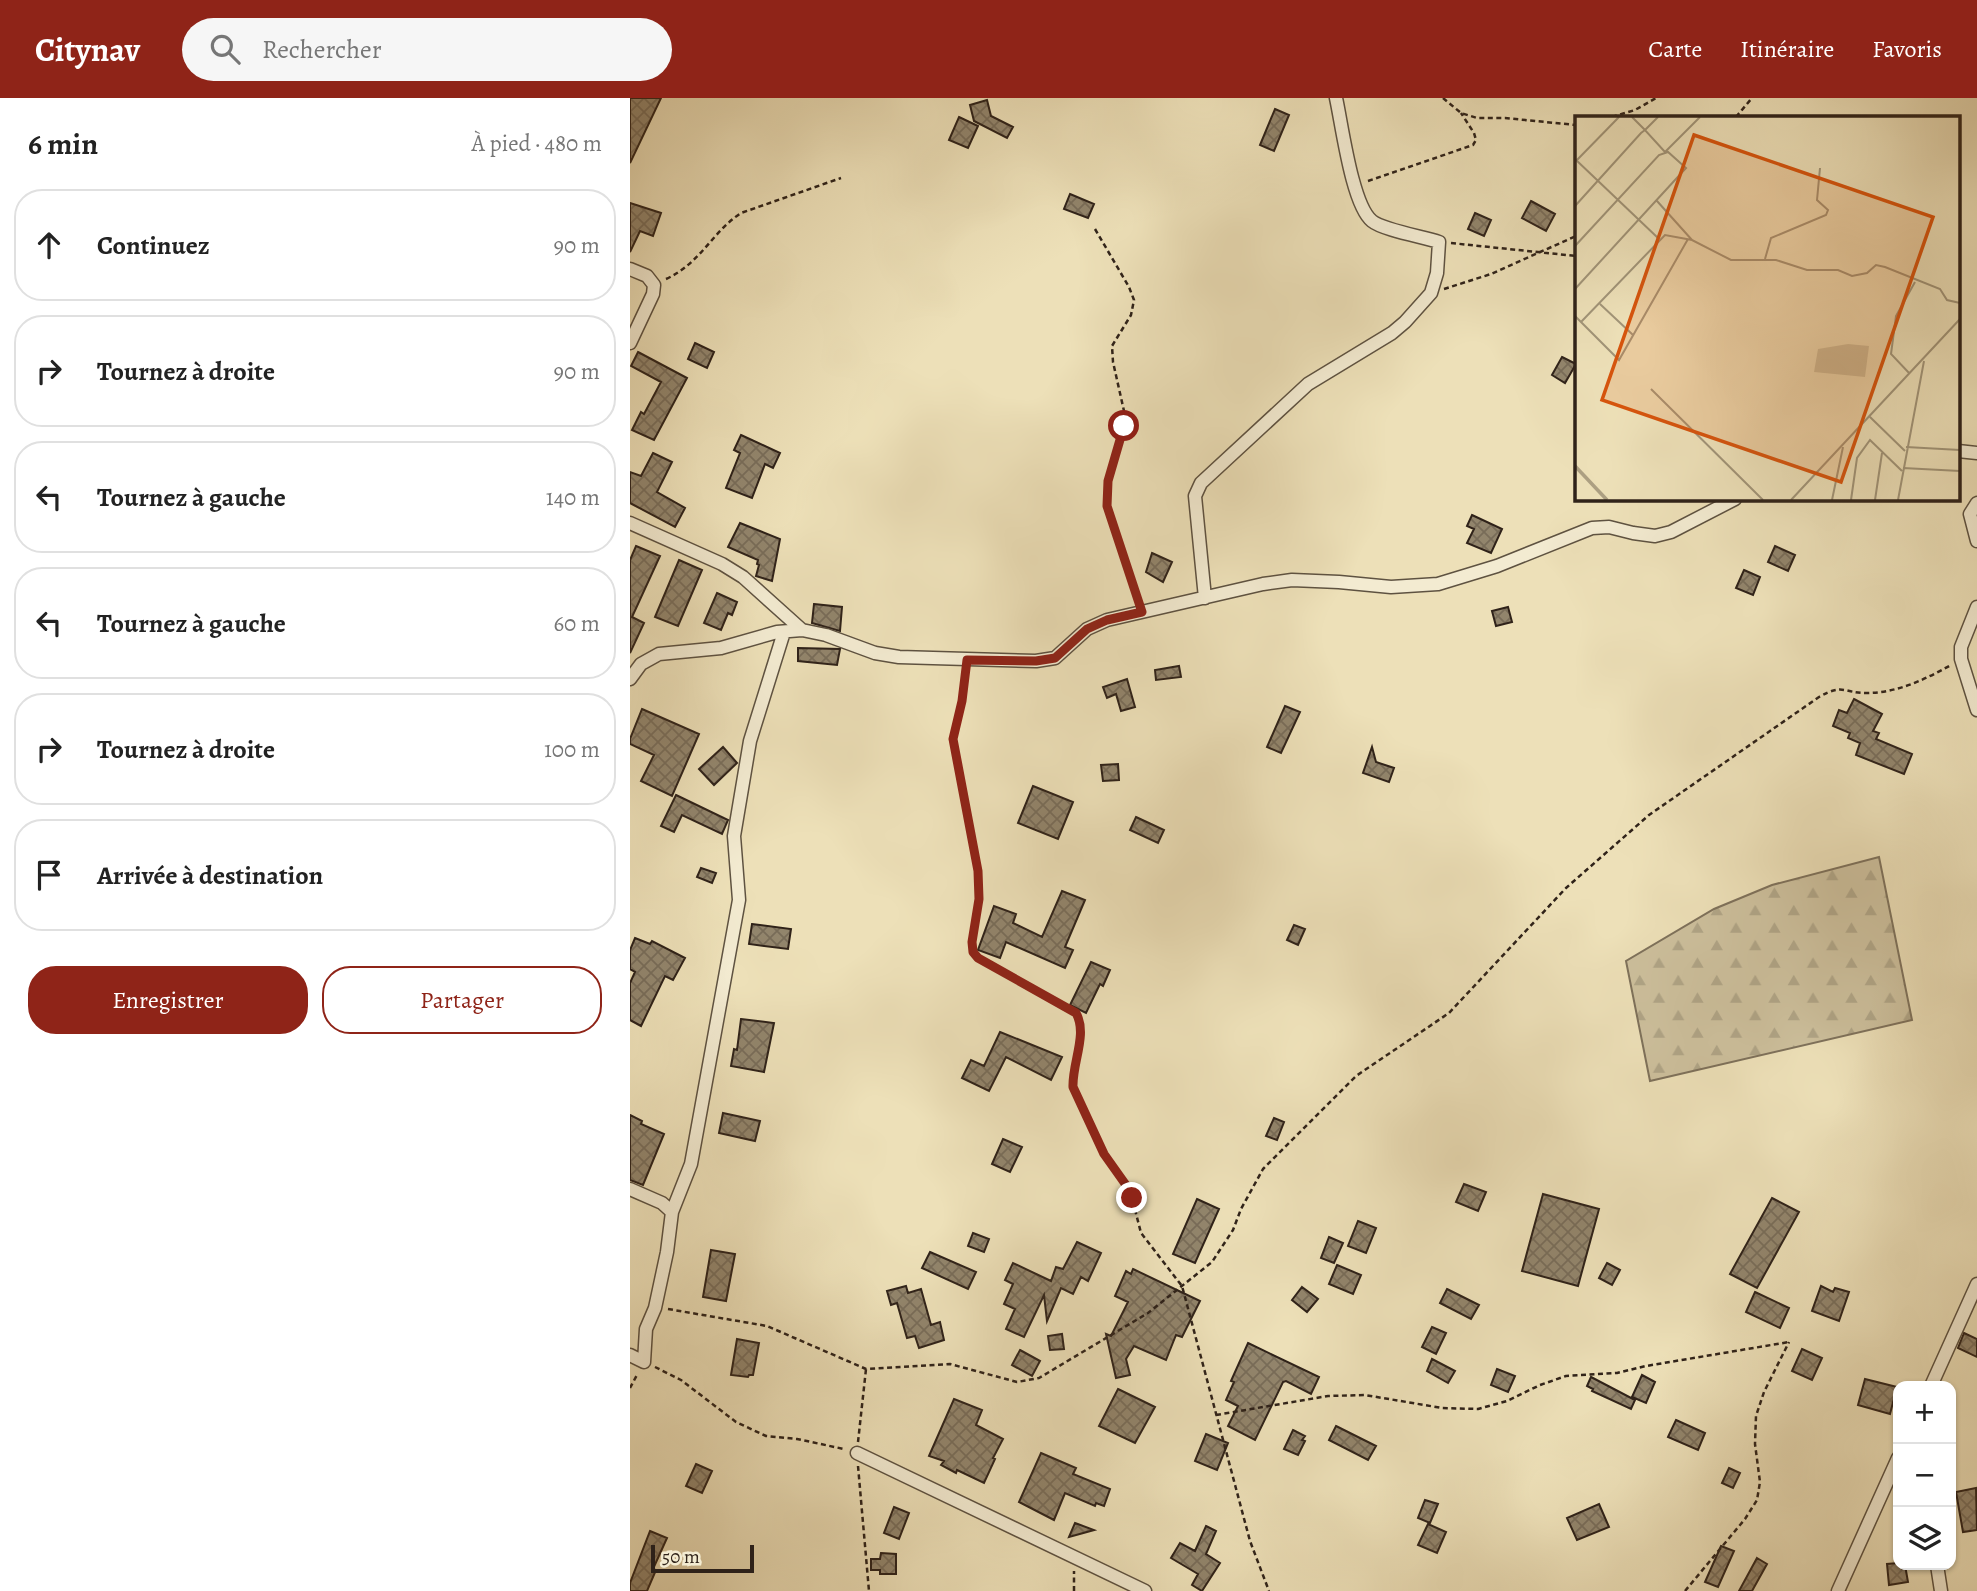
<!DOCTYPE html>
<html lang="fr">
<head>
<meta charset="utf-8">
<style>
	:root { --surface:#fff; --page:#f6f6f6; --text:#222; --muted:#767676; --line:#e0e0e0; --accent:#8f2418 }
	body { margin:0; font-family:Alegreya,serif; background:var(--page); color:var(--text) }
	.controls { position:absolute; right:21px; bottom:21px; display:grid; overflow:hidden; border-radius:14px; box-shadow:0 2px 5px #0004 }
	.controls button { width:63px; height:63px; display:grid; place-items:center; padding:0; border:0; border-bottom:2px solid var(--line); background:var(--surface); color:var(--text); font:35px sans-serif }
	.scale { position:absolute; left:21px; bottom:18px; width:103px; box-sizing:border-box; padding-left:7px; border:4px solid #2f2219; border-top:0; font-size:19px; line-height:24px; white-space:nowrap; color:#2f2219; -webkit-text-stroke:5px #f3ebd1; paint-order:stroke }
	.stop { position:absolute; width:21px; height:21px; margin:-16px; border:5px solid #8f2418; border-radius:50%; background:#fff }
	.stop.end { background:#8f2418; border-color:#fff; box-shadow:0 2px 7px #0008 }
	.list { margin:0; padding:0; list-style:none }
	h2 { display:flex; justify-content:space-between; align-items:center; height:91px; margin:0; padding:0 28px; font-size:30px }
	h2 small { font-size:23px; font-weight:400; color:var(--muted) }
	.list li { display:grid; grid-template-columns:46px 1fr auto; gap:21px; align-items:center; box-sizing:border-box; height:112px; margin:0 14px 14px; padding:0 14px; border:2px solid var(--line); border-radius:28px }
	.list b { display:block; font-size:26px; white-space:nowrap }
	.list em { font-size:23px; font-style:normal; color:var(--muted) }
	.actions { display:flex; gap:14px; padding:21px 28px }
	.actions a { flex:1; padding:16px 0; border:2px solid var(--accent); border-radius:28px; text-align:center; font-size:24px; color:var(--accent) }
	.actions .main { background:var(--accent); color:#fff }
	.icon { flex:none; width:38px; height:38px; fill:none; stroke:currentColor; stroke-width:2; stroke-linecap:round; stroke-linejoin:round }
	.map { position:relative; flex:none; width:1347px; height:1493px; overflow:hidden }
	header { display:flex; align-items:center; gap:42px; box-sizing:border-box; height:98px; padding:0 35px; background:var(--accent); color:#fff }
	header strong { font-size:33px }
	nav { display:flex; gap:38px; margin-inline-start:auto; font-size:24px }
	.search { width:490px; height:63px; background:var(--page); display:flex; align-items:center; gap:18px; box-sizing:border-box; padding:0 24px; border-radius:38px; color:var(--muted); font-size:26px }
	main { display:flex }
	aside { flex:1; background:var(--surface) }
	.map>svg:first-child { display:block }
</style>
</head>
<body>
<header>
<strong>Citynav</strong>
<div class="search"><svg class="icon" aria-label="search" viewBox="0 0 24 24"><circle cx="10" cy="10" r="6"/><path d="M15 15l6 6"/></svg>Rechercher</div>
<nav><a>Carte</a><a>Itinéraire</a><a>Favoris</a></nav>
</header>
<main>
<aside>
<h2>6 min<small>À pied · 480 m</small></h2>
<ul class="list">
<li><svg class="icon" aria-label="ahead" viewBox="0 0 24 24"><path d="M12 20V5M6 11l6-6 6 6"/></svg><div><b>Continuez</b></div><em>90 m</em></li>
<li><svg class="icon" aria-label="right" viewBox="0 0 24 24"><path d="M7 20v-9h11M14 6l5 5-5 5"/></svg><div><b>Tournez à droite</b></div><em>90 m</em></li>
<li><svg class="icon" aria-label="left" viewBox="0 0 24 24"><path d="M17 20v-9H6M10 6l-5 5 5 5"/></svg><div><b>Tournez à gauche</b></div><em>140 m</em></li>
<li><svg class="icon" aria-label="left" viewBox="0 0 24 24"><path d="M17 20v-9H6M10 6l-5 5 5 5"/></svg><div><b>Tournez à gauche</b></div><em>60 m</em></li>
<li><svg class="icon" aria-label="right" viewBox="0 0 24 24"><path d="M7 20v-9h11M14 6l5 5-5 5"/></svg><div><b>Tournez à droite</b></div><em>100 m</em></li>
<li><svg class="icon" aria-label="arrive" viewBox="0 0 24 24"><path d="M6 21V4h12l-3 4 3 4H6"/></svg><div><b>Arrivée à destination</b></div></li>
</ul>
<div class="actions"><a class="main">Enregistrer</a><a>Partager</a></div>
</aside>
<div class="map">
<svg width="1347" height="1493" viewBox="0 0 1347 1493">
	<defs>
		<pattern id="forest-firs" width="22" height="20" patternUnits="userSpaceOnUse" patternTransform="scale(1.75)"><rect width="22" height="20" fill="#cdc09d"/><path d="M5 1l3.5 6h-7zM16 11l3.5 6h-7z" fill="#b0a587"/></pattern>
		<pattern id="building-cross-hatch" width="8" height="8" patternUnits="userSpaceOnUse" patternTransform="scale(1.75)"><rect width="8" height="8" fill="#92856c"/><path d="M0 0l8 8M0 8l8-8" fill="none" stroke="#786c58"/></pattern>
	</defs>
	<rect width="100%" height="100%" fill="#ede0b8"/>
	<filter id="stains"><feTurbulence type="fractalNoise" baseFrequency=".00286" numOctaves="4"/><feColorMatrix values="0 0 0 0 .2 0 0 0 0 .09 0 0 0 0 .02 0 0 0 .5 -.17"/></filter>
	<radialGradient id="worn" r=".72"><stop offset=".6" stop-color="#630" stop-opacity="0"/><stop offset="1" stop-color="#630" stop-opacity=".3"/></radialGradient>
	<path fill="url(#forest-firs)" stroke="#7e715b" stroke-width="2" d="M1249,759L1282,922L1020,983L996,863L1084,811L1142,787Z"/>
	<path fill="url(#building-cross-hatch)" stroke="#2f2219" stroke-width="2" d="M0,0H31L0,65Z
		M357,2L361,18L383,29L377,40L344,23L340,7Z
		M645,11L659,17L644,53L630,47Z
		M329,19L348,28L338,50L319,42Z
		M440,96L464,106L458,120L434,111Z
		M901,103L925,116L916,133L892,120Z
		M0,105L31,115L23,138L10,133L0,154Z
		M845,115L861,122L854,138L838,131Z
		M65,245L84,254L77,270L58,261Z
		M8,254L57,280L24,342L2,332L11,314L14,316L31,284L1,268Z
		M932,259L946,266L935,285L922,277Z
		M111,337L150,355L143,370L135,366L122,400L96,390L110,355L104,352Z
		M23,355L42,364L27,394L55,410L45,429L0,405V374L11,378Z
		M842,417L872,431L861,455L837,445L844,431L837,428Z
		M110,425L150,441L142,483L126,478L129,467L127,466L128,462L98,449Z
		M6,448L30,458L2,519L14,525L0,555V462Z
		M1145,448L1165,457L1158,473L1138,464Z
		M522,455L542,464L533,484L516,474Z
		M49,462L72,472L48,528L25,519Z
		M1114,472L1130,479L1123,497L1106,490Z
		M87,495L107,504L102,517L98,515L91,532L74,525Z
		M184,506L212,509L210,533L182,525Z
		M878,509L882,524L866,528L862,513Z
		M168,550L210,551L207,567L168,563Z
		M549,568L551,579L526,582L525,572Z
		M497,581L505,609L491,613L486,596L477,600L473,589Z
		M1224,601L1252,616L1243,633L1249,635L1246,641L1282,656L1274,676L1226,657L1230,645L1218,640L1220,635L1203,628L1209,612L1217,615Z
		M655,608L670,614L651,655L637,649Z
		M12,611L69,636L42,698L11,683L24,657L0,646V641Z
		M93,649L107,665L84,687L69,671Z
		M742,649L746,664L764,670L759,684L733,675Z
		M488,666L489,682L473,683L471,667Z
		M403,688L443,704L428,741L388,725Z
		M46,697L98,722L92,736L52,717L44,734L31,728Z
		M506,719L534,732L528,745L500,732Z
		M71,770L86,775L82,785L67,779Z
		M432,793L455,802L435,849L443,852L435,870L376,844L370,860L348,852L364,808L386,816L383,825L412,839Z
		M122,826L161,831L158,851L119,846Z
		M664,827L675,831L668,847L657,842Z
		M5,840L20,846L22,843L55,860L43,882L35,878L11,928L0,922V885L5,874L0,871V852Z
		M461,864L480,872L473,888L470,886L456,915L440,907Z
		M111,921L144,925L134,974L101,968L104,951L107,952Z
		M370,934L432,959L421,982L376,959L359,993L332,980L341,962L354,968Z
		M93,1015L130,1023L125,1043L89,1035Z
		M0,1017L12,1023L11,1026L34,1036L13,1087L0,1082Z
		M644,1020L654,1024L647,1042L636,1038Z
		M373,1041L392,1049L380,1074L362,1066Z
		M834,1086L856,1094L848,1113L826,1104Z
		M913,1096L969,1111L948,1188L892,1173Z
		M1142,1100L1169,1114L1127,1190L1100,1176Z
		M567,1101L589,1111L565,1165L543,1156Z
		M728,1123L746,1130L736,1155L718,1148Z
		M343,1135L359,1141L354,1154L338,1148Z
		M699,1139L713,1145L704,1165L691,1160Z
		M447,1144L471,1155L458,1183L451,1179L443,1196L431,1190L417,1223L414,1197L394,1239L376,1231L385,1211L374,1206L383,1186L375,1182L383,1165L421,1183L426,1169L433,1171Z
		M81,1152L105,1156L96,1203L73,1199Z
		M300,1154L346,1174L338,1191L292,1170Z
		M977,1165L990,1172L982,1187L969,1180Z
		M707,1167L731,1177L723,1196L699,1186Z
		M503,1171L570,1203L552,1239L546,1237L536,1262L504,1248L496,1261L500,1277L486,1280L476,1236L481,1238L498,1204L485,1198L496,1173L501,1176Z
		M276,1188L278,1195L291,1191L301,1227L310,1224L314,1242L289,1250L285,1238L277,1240L267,1205L261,1207L257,1193Z
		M1191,1188L1203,1194L1205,1190L1219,1194L1209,1223L1182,1213Z
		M672,1189L688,1201L677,1214L662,1202Z
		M817,1191L849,1207L841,1221L810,1205Z
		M1125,1194L1159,1210L1150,1230L1116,1214Z
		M802,1229L816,1235L806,1256L792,1249Z
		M1334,1235L1347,1241V1259L1328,1250Z
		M432,1236L434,1251L420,1252L418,1238Z
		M107,1241L129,1245L123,1277H119L118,1279L101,1277Z
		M618,1245L689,1279L681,1296L656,1283L653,1284L625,1342L598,1328L608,1308L596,1302L604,1284L601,1283Z
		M1172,1251L1192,1260L1182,1282L1162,1273Z
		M390,1252L410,1263L402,1278L382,1267Z
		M802,1261L825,1273L818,1285L797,1273Z
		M867,1271L885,1278L878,1294L861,1287Z
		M1012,1277L1025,1284L1016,1305L1002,1299Z
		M961,1279L1005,1302L1001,1311L962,1293L963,1291L957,1288Z
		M1235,1281L1267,1289L1260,1316L1228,1307Z
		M488,1291L525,1309L505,1345L469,1328Z
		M324,1301L352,1312L346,1327L373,1341L363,1360L365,1361L354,1385L327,1372L326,1375L311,1367L314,1363L299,1358Z
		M1046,1322L1075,1335L1068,1352L1038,1339Z
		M706,1328L746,1348L738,1362L699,1342Z
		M663,1332L675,1338L672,1342L675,1343L668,1357L654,1351Z
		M576,1336L598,1345L587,1372L565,1363Z
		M411,1355L446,1370L443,1376L480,1391L474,1408L466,1405L465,1408L435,1395L424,1422L389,1404Z
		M66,1366L82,1373L72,1395L56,1388Z
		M1099,1370L1110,1375L1103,1390L1092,1385Z
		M1346,1390L1347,1432L1333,1434L1326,1394Z
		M795,1402L808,1406L800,1425L788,1420Z
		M969,1406L979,1429L947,1442L937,1420Z
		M264,1409L279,1415L269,1441L254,1435Z
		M445,1425L464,1432L439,1439Z
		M798,1426L816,1434L807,1455L788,1447Z
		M576,1428L586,1433L576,1456L590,1465L572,1493L562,1487L568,1476L541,1460L550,1445L565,1453Z
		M20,1433L37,1440L23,1471L26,1472L17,1493H0V1485Z
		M1091,1448L1104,1453L1088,1489L1075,1484Z
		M251,1455L266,1456V1476H250V1472H241V1461H250Z
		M1127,1460L1137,1466L1122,1493H1109Z
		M1268,1465V1467H1275L1278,1484L1259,1487L1257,1466Z"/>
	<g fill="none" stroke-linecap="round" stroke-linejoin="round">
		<g stroke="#5e5241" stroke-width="15">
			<path id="street" d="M0,171L17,178L24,187L23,196L0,245
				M1328,353L1347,355
				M1347,405L1340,416L1347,443
				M0,425L92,466L113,479L172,532
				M575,500L565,398L571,385L678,286L762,235L775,224L801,195L807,175L809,144C794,139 753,132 742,123C722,107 712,27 706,0
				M1347,509L1331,549V561L1347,612
				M0,581L11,566L29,556L91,550L147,534L172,532L196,537L245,555L269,559L406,563L425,560L457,531L477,522L633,486L662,482L709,484L761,489L808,486L867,468L962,430L979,429L1003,435L1025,438L1041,434L1105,401
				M0,1091L32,1105L42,1114
				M0,1257L14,1264L16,1231L25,1210L37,1154L42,1114L61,1066L109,802L104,738L120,643L154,534
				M1301,1288L1347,1186
				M227,1355L515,1493
				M1307,1467L1311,1493
				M1208,1493L1268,1360"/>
		</g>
		<path stroke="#2f2219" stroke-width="2.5" stroke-dasharray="5 3.5" stroke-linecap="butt" d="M813,0L831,15L847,20H875L946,27
			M982,19L1005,12L1026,0
			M1106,19L1122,0
			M738,83L843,47L846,42L844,35L831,15
			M465,131L499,189L504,202L501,217L482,248L483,264L494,313V328L478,383L477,408L508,503
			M821,145L946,158
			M36,181C71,165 82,134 111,115L211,80
			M814,191L861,176L946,138
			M336,572L332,603L323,641L348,773L349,801L342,844L343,854L348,860L446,915L451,923L442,978L446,998L474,1056L496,1087L502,1100L511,1135L552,1188L620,1443L639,1493
			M38,1211L137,1228L236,1271L320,1266L387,1284L409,1280L518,1215L582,1164L603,1132L611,1111L633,1071L726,978L819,915L936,790L1019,717L1189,599C1214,585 1212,595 1237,595C1267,595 1296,581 1321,567
			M25,1269L51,1282L106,1324L136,1338L167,1341L214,1351
			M0,1290L8,1275
			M586,1317L698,1298L735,1297L812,1310L848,1311L877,1303L910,1287L936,1278L987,1275L1016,1268L1159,1244
			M228,1344L236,1271
			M228,1368L239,1493
			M444,1493V1473
			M1055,1493L1115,1421L1127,1402L1130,1384L1125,1346L1126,1318L1134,1294L1159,1244"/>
		<use href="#street" stroke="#f3ebd1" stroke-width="12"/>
	</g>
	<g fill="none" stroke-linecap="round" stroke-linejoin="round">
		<path stroke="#8f2418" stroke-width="9" d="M494,328L478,383L477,408L512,514L477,522L457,531L425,560L406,563L337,562L332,603L323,641L348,773L349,801L342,844L343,854L348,860L446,915C458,936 442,965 443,989L474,1056L496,1087L502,1100"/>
	</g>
	<g transform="translate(945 18)">
		<rect width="385" height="385" fill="#ede0b8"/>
		<path d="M273,228L294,230L290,261L239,256L243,233Z" fill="#cdc09d"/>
		<path fill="none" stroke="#ac9f82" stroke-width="3.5" d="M0,350L32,384"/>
		<path fill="none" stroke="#a19478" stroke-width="2" d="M57,1L70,14L83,1M0,43L83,122M1,45L44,1M82,85L117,124M0,90L66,17L70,14L90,36L125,1M0,130L84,39L93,36L111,52L0,173M190,143L196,122L251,99L253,94L242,84L245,52M25,188L58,219M0,200L44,244L113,123M6,206L90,119L117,124L156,144H201L232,154H263L277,160L292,157L301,149L310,151L365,173L372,184L385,187M335,258L316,238L321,200L340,166M76,273L188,384M295,301L330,335M331,331L385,334M328,352L385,355M216,384L385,203M257,384L268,331M276,384L282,342L295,324L327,355M300,384L307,337M323,384L349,245"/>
		<path fill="#d6540d" fill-opacity="0.15" stroke="#d6540d" stroke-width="3.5" d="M119,19L358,101L266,366L27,284Z"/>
		<rect width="385" height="385" fill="none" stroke="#2f2219" stroke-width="3.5"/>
	</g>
	<rect width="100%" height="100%" filter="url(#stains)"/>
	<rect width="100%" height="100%" fill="url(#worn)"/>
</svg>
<div class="controls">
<button>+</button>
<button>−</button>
<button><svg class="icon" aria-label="layers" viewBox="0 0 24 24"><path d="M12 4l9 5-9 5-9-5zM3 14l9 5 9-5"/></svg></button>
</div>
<div class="scale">50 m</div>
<div class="stop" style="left:494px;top:328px"></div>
<div class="stop end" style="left:502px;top:1100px"></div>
</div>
</main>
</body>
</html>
